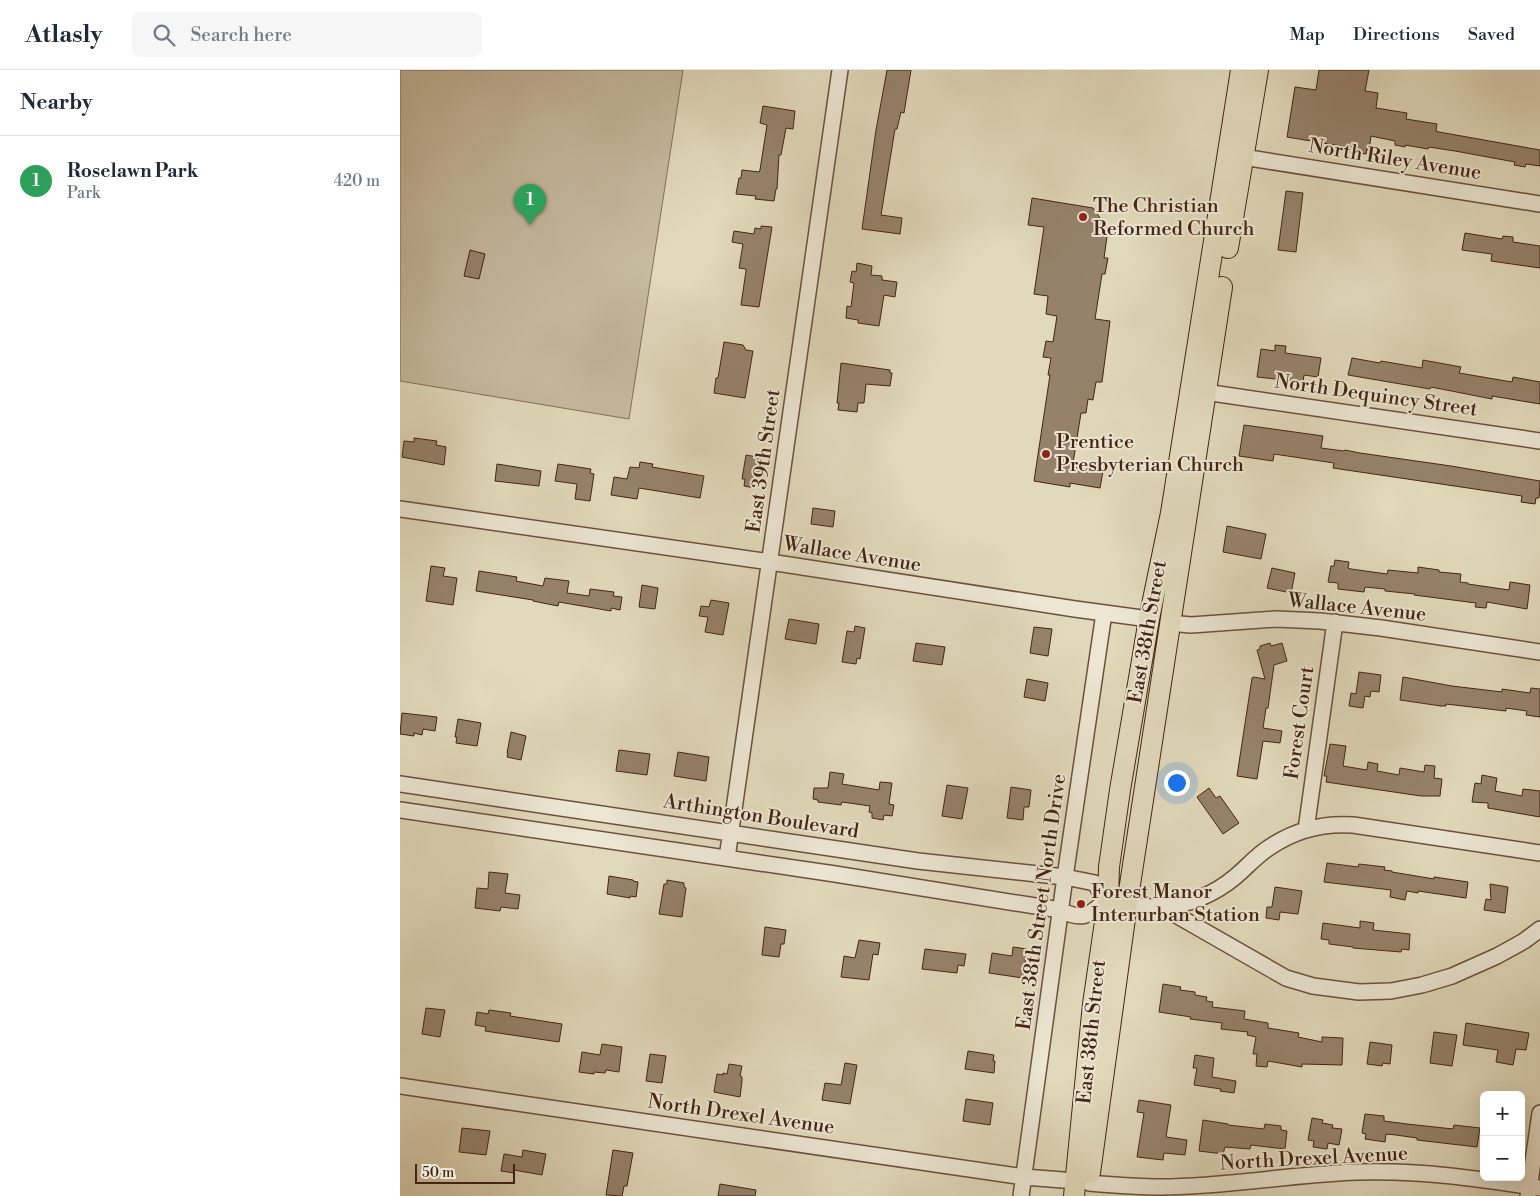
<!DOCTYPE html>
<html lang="en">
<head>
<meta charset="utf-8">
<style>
	:root { --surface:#fff; --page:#f6f6f7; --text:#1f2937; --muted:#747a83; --line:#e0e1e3; --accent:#8f2418 }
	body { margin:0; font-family:"Libre Bodoni",serif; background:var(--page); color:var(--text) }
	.controls { position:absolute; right:15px; bottom:15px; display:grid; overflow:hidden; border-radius:8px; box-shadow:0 5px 20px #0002 }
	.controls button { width:45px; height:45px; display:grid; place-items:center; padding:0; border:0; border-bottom:1px solid var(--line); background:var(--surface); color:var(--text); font:25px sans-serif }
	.scale { position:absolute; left:15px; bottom:12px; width:100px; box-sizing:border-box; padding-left:5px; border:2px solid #442414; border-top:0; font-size:14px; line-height:18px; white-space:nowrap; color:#442414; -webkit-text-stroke:4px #ece6d3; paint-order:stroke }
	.you { position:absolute; left:776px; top:712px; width:18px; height:18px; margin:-12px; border:4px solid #fff; border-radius:50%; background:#1a73e8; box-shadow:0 0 0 8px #1a73e833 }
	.badge { display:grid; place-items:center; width:32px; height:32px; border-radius:50%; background:var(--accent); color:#fff; font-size:16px; font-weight:700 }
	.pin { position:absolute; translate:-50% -41px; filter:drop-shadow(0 1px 2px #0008) }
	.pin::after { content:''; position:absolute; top:26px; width:18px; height:15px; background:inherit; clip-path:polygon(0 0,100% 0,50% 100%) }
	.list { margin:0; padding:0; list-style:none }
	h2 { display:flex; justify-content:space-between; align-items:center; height:65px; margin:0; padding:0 20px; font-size:21px }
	h2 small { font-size:16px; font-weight:400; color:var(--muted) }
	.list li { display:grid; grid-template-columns:32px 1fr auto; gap:15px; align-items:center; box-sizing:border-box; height:90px; padding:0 20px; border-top:1px solid var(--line) }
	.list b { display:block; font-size:19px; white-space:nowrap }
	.list p { margin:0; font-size:16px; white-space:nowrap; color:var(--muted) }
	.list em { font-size:16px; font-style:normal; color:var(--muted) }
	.icon { flex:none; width:28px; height:28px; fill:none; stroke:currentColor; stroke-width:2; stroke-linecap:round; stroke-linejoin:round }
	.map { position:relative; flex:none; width:1140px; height:1126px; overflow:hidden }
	header { display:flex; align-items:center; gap:30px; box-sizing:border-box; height:70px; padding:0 25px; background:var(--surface); border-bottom:1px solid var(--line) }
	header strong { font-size:24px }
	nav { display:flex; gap:28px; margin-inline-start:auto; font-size:18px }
	.search { width:350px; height:45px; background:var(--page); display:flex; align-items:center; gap:12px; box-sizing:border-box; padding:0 18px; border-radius:8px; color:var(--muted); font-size:19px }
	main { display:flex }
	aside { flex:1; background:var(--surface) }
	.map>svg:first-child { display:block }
</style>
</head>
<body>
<header>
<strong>Atlasly</strong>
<div class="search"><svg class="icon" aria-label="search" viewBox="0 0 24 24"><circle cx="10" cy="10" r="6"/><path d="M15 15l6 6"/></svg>Search here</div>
<nav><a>Map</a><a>Directions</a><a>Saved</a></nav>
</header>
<main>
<aside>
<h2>Nearby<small></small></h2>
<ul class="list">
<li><span class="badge" style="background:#2e9e5b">1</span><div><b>Roselawn Park</b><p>Park</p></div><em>420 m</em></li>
</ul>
</aside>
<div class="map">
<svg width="1140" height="1126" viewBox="0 0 1140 1126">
	<rect width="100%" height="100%" fill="#e1d9bb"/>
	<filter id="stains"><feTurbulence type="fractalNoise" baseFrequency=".004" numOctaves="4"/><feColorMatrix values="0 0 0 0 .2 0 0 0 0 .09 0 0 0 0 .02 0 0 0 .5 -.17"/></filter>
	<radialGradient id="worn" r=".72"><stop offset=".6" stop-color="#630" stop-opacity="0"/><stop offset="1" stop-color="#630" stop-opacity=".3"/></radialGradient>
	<path fill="#c6ba9f" stroke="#856f5a" d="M0,0H283L229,349L0,311Z"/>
	<path fill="#96826b" stroke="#442414" d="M487,0H511L504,43L501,42L497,59H495L481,145L502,148L500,164L462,159L476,60Z
		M919,0H969L965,21L978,23L976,38L1007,43L1006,49L1037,54L1036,61L1039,62L1140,80V96L1126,94L1125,97L1114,95L1115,92L1055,81L1029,77L1028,79L1005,75V77L995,75V71L971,66L969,80L967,79L966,84L946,81L947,77L887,67L895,17L916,20Z
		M363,36L395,41L393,59L386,58L381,85H379L377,119H376L374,131L355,129L356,126L336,124L339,108H341L342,100L359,102L360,100L367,55L360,53Z
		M886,121L903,123L896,182L878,180Z
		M632,128L693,138L708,159L704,188H708L705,204H702L695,249L710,251L702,312H696L693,330L688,329L686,343H681L673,393H674V397L703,401L700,418L670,413V417L634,411L650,305H648L651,288L643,287L646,271L653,272L657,246L646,244L648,226L634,224L644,157L628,155Z
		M361,156L372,157L359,237L341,235L346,201V199L339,198L343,174L332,172L334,161L354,164L355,158L361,159Z
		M1065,163L1102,169L1103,166L1113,167V172L1140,176V198L1091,191L1092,184L1062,180Z
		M70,180L85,184L79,209L64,206Z
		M457,193L472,196L471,205L482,206V210L497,212L495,227L484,225L479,256L458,253V250L446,248L447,236L451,237L454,213L450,212L452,201L456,202Z
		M324,272L343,275L346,280L353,281L345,328L314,323L316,308H318Z
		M875,275L886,276L885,283L921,288L918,307L904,305L903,312L857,307L861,279L875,281Z
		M952,288L980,293L981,291L1022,298L1023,290L1061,297L1059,303L1112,312L1113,307L1140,312V334L1092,326V329L1031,317L1030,319L948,305Z
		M441,293L490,300V303H492L490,316L466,314L464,333H458L457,342L438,340L439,333H437Z
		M844,355L923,366L921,378L944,381L945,380L960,383L1051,396L1140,411L1139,428H1136L1135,434L1121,432L1122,426L933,398L934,393L874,384L873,391L839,386Z
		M14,368L37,371L36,375L46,377L44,395L2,387L4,371L14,372Z
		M346,385L357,387V389H362L359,413L356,412L355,418L344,416L345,409H342Z
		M240,392L253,394L252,397L304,406L300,428L239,418L237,429L211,425L214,407L227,409L230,397L239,398Z
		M97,394L141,401L139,416L95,411Z
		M158,394L191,399L190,403L194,404L190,431L175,429L177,414L155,411Z
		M413,438L435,441L433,457L411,454Z
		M827,456L866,464L861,489L823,482Z
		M935,490L949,492L948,498L951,499L987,504L988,500L1018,503V497L1039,500V502L1061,504L1060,512L1068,513V514L1109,520L1110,512L1130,515L1127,539L1087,532L1086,538L1075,537L1076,533L1014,525L1015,524L985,521V519L965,517L964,522L938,519V513L928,512L931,496H934Z
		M31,496L45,498L43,506L57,508L53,535L26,531Z
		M872,498L895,503L891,523L867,518Z
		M79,501L117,507L116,511L143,516L145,508L169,511L167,523L189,526L190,519L214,522L213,526L222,527L220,540L211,538V541L159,532L158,536L133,531V530L76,521Z
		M242,515L258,518L255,539L239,537Z
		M311,530L329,533L323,565L305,562L308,547L299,546L301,536L309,537Z
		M389,549L419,554L416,574L385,569Z
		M455,556L465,558L460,589L457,588L456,594L442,592L447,561L454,562Z
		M634,557L652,559L648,586L630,583Z
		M516,573L545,577L542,595L513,591Z
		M870,573L871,576L882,573L887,591L874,595L868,638H866L863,658L882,661L880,673L863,671L857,709L837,706L852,608L853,607L865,609L857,580L860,579V576Z
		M959,602L981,605L979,622L971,621L970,627L965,626L963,638L949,636L951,623L956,624Z
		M1003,607L1052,616L1102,622V619L1130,623L1131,618L1140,619V647L1126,645L1127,641L1106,638V641L1046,634V636H1041L1000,630Z
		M627,609L648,613L645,631L624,627Z
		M2,643L37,647L35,661L23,659L22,665L14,663V666L0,664Z
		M58,649L81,653L77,676L56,673L57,667H55Z
		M111,662L126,666L121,690L107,687L108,683H107Z
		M930,674L946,676L943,696L967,700L968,692L978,694L977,701L999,705L1000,698L1024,702L1025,695L1035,696L1034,708L1042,709L1040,726H1021L926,712L927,706H924Z
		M219,680L250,684L247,705L216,701Z
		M278,682L309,687L306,711L274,706Z
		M430,702L444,704L442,714L479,720L480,712L492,713L489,734L494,735L492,746L484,745L483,750L472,748V743L469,742L470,736L442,732L441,735L418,732V730L413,729L414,718H428Z
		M1082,705L1097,708L1095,721L1122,726L1123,719L1140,721V747L1088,738V733L1072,732L1075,713L1081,714Z
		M547,715L568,718L562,749L542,746Z
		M611,717L631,720L629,737H624L623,750L607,748Z
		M809,718L816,728L820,726L839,753L823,764L797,727Z
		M927,793L958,797L959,794L985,797L984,800L992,801V802L1034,809V807L1068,812L1066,828L1018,821V823L1007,821L1005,830L990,827L991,820L924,812Z
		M89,802L108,804L105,823L120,825L118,839L101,837L100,841L75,838L77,818L88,819Z
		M209,806L233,810V811L238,812L236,827L230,826V828L207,824Z
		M267,810L284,813V817L286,818L282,847L259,844L264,814H267Z
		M1090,814L1108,817L1105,843L1084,840L1086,829L1091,830Z
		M875,817L902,821L898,844L880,842L879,850L866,848L867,837H872Z
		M960,851L974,853L973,860L1010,864L1009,880L1002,879L1001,882L953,878V877L929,874V870L921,869L923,853L960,858Z
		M365,857L386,860L384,874H381L379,887L362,885Z
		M459,870L480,873L478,885L473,884L469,910L441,907L444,886L455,888Z
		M613,877L627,879L623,908L589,903L592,883L612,886Z
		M525,879L566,884L564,896L558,895L557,903L522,899Z
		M763,914L781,917L780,920L795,922V925L807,927L806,931L813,932L812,937L845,941L844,949L868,953V958L899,963L898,967L922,972V967L943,968L942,995L902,994V997L868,991L867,997L856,996L857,984H853L856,967L847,965L848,962L821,959L822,953L790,949L791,947L759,942Z
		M26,938L45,940L40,967L22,964Z
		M89,940L111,943L110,946L162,954L159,972L85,961L86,957L75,955L77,942L88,944Z
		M1066,953L1129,963L1126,980L1116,979L1113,995L1096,992L1098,980L1063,975Z
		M1034,962L1057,965L1052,996L1030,993Z
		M970,972L992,975L990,994L983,993L982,996L967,994Z
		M202,974L222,977L219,1002L206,1000L205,1003L194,1002V1004L179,1002L182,982L200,985Z
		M568,981L594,985L593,991H595L594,1003L565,999Z
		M250,984L266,986L262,1013L246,1011Z
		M795,985L814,988L812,1007L836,1011L834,1023L820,1021L821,1019L794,1015L797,998H793Z
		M445,993L457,995L450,1034L422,1030L425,1013L441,1015Z
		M329,994L342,996L340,1006L342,1007V1011L340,1027L314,1022L317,1004L323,1005V1003L327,1004Z
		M566,1029L593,1033L590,1055L563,1051Z
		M739,1030L771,1035L766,1067L787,1070L785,1085L764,1083L763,1090L737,1087L744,1043L737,1042Z
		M965,1044L984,1046V1051L1007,1054L1053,1059L1054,1055L1080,1058L1077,1077L1017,1070V1068L996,1065L986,1064L985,1072L965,1069L966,1064L962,1063Z
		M912,1048L923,1050L922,1053L933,1055L932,1058L942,1059L939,1075L928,1073L927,1079L913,1077L914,1071L908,1070Z
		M803,1050L828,1054V1055L864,1059L865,1054L881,1056V1060L887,1061L885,1079L851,1075L850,1079L825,1077L823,1084L799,1081Z
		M62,1058L90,1061L86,1085L59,1082Z
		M123,1080L146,1084L142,1105L114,1100V1103L101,1101L104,1084L122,1087Z
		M213,1080L233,1083L227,1116H224L222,1126L206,1125Z
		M320,1114L356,1120L355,1126H318Z"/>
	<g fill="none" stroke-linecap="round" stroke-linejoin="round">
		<g stroke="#6b513e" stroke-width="18">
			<path id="minor" d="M843,87L1140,134
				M805,322L1140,371
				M0,439L370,492L675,539L749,549
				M769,553L791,555L876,549L920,551L981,558L1140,582
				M0,714L518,791L665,807L695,813L705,831
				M0,740L435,804L660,840C682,851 689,846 705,831C724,833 744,838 762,837C788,836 816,823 835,807C847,797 857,785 870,777C895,760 924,753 953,755L1140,783
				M906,760L935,552
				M327,788L440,0
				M762,837L886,908L913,916L959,922L991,921L1022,915L1052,906L1097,886L1124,871L1140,859
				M0,1016L624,1107L676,1111
				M689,1113C713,1115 737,1117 761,1117C827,1117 892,1104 958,1102C1020,1100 1080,1109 1140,1118
				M621,1126L665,807L704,543
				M1128,1126L1140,1043"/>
		</g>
		<g stroke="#442414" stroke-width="22">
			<path id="major" d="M828,178L858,0
				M690,1103L727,834L822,217
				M674,1126L693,934L708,831L709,797L720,720L749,549L771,443L841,0"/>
		</g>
		<use href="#minor" stroke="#ece6d3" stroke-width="15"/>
		<use href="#major" stroke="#e1d9bb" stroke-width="20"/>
	</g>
	<g fill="#8f2418" stroke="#ece6d3" stroke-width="2">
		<circle cx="683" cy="147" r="5"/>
		<circle cx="646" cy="384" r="5"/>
		<circle cx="681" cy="834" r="5"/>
	</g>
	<g text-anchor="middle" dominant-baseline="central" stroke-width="4" stroke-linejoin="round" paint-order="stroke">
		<g font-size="20" fill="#442414" stroke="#ece6d3">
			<text transform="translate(995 90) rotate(9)">North Riley Avenue</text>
			<text transform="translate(976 326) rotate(8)">North Dequincy Street</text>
			<text transform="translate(364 391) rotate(-82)">East 39th Street</text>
			<text transform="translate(452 485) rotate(9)">Wallace Avenue</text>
			<text transform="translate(957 538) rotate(6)">Wallace Avenue</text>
			<text transform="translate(748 562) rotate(-80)">East 38th Street</text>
			<text transform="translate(900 653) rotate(-82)">Forest Court</text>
			<text transform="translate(361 747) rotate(9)">Arthington Boulevard</text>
			<text transform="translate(642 832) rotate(-82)">East 38th Street North Drive</text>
			<text transform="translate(692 962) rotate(-84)">East 38th Street</text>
			<text transform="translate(341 1045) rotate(8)">North Drexel Avenue</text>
			<text transform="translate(914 1089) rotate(-3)">North Drexel Avenue</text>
		</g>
		<g font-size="20" fill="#442414" stroke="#ece6d3" text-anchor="start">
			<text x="693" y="136">The Christian<tspan x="693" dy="23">Reformed Church</tspan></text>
			<text x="656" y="372">Prentice<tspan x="656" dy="23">Presbyterian Church</tspan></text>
			<text x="691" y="822">Forest Manor<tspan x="691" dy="23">Interurban Station</tspan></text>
		</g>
	</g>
	<rect width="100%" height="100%" filter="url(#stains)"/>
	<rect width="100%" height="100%" fill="url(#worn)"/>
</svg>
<div class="controls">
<button>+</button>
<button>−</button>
</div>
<div class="scale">50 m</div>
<div class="you"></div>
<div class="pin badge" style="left:130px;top:155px;background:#2e9e5b">1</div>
</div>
</main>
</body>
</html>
